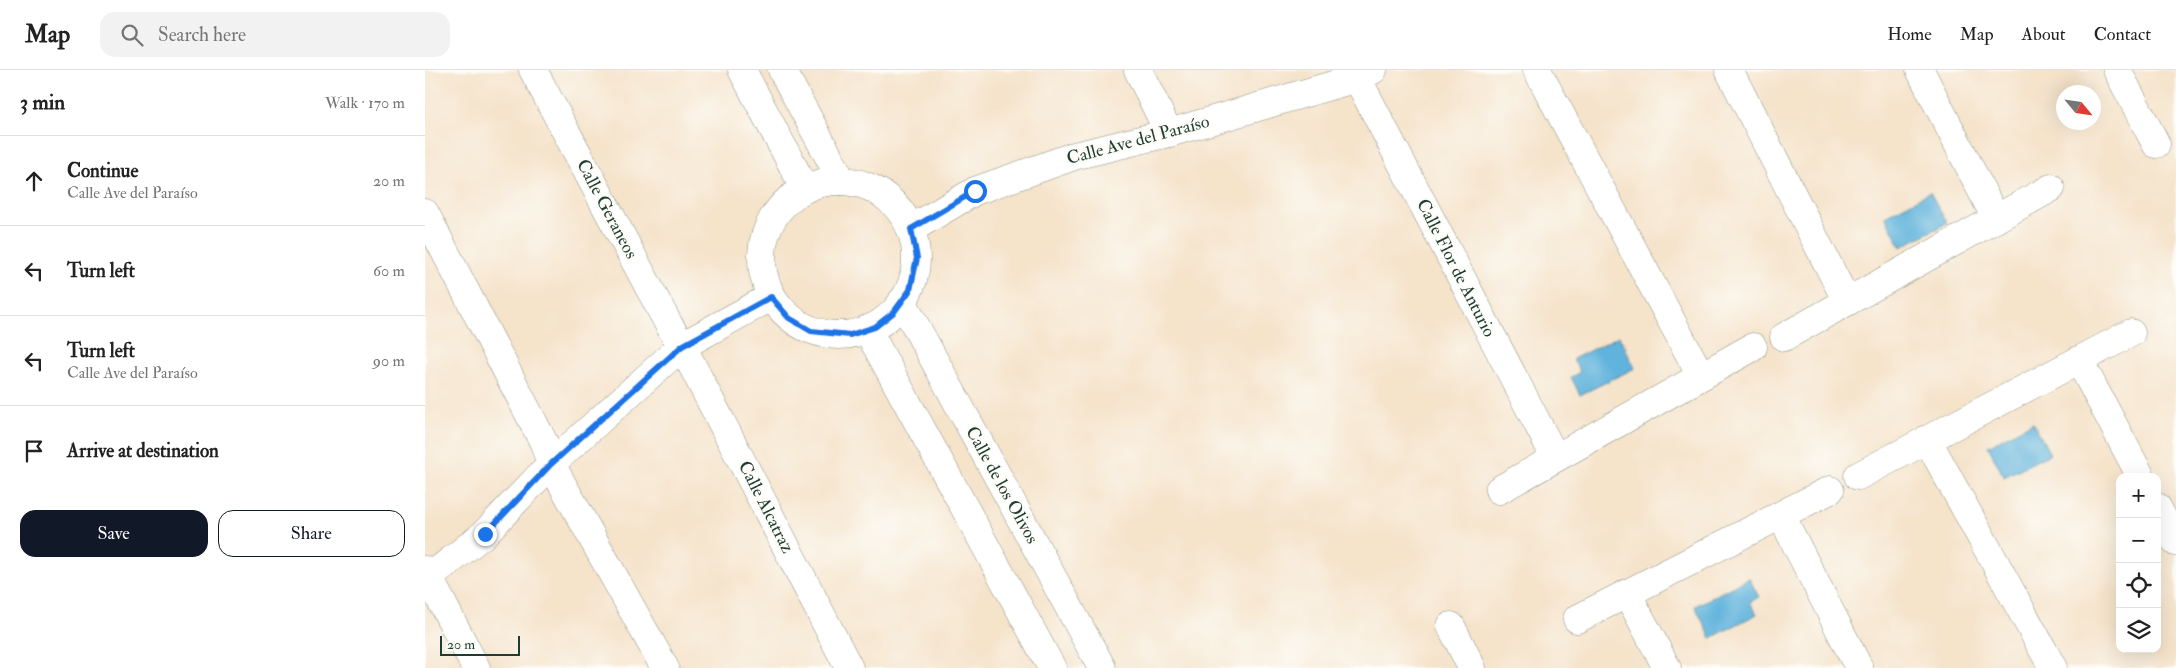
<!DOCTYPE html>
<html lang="en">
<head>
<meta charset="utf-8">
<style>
	:root { --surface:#fff; --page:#f2f2f2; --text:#222; --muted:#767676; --line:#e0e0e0; --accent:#111827 }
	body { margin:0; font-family:"IM FELL Double Pica",serif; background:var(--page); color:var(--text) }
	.controls { position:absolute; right:15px; bottom:15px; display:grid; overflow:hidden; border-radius:10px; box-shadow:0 5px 20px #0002 }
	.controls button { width:45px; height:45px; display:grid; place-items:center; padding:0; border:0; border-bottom:1px solid var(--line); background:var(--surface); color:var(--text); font:25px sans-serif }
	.compass { position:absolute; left:1631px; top:15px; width:45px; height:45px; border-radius:50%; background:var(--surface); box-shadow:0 5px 20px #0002; rotate:119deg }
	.scale { position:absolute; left:15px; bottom:12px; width:80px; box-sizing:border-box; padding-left:5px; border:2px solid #1f3d34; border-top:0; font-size:14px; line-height:18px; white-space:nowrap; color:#1f3d34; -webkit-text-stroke:4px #fdfcf7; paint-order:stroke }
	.stop { position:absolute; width:15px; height:15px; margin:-11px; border:4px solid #1a73e8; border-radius:50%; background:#fff }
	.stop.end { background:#1a73e8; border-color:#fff; box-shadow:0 1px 5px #0008 }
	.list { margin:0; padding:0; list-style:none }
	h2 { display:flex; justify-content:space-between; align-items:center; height:65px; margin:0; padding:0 20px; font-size:21px }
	h2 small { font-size:16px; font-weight:400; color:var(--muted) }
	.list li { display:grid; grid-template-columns:32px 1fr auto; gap:15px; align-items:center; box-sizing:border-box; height:90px; padding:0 20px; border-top:1px solid var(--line) }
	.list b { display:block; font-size:19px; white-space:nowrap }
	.list p { margin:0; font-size:16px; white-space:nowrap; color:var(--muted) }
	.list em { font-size:16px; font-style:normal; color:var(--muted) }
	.actions { display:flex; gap:10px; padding:15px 20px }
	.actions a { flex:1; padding:11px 0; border:1px solid var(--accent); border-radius:15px; text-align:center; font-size:18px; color:var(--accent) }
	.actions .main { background:var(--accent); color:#fff }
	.icon { flex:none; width:28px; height:28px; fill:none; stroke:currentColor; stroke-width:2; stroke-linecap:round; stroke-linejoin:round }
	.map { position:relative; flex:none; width:1751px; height:598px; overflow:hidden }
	header { display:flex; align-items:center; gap:30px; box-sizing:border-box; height:70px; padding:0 25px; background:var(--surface); border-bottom:1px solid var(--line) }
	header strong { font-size:24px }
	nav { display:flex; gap:28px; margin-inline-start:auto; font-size:18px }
	.search { width:350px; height:45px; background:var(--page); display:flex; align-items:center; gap:12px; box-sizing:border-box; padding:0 18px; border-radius:15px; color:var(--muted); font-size:19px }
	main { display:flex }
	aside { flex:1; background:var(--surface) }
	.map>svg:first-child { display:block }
</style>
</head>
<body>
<header>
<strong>Map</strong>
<div class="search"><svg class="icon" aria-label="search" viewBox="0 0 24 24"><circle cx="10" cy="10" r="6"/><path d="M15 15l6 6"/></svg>Search here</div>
<nav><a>Home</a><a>Map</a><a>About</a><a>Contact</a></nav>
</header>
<main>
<aside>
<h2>3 min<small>Walk · 170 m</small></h2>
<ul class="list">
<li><svg class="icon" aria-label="ahead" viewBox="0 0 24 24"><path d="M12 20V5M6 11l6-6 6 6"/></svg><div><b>Continue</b><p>Calle Ave del Paraíso</p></div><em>20 m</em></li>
<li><svg class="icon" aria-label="left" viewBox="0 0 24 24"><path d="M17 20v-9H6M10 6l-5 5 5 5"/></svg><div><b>Turn left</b></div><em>60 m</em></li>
<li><svg class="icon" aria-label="left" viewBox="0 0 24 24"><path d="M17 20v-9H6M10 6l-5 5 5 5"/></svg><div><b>Turn left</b><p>Calle Ave del Paraíso</p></div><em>90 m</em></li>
<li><svg class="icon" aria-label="arrive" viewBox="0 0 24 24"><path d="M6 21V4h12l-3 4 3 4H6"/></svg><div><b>Arrive at destination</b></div></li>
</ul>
<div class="actions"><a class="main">Save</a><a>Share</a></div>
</aside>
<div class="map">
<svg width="1751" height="598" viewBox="0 0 1751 598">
	<rect width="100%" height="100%" fill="#fdfcf7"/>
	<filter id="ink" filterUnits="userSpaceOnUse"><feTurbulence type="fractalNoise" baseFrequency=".02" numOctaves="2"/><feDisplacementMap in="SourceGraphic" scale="10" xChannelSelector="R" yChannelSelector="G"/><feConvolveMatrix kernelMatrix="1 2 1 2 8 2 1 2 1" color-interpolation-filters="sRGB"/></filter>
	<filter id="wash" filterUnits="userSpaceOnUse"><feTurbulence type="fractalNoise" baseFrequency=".0096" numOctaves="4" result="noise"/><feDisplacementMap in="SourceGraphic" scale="20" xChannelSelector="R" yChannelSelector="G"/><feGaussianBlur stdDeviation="1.12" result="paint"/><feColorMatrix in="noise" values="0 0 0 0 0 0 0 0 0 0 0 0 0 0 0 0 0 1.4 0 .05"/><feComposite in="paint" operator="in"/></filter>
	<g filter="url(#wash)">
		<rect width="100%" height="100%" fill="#f5e3ca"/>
		<path fill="#61b3dc" stroke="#407888" d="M1505,122L1522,153L1476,177L1460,146Z
			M1194,266L1210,298L1155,325L1146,307L1155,302L1148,289Z
			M1608,352L1625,384L1579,407L1563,376Z
			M1324,508L1334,527L1325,532L1332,544L1286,568L1270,536Z"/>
	</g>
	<g filter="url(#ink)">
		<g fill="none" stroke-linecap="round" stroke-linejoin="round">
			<g stroke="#8a907f" stroke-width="29">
				<path id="street" d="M108,0L244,255L257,276L424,598
					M317,0L380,119
					M357,0L417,111
					M713,0L744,63
					M928,0L1130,387
					M1112,0L1276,306
					M1304,0L1422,232
					M1495,0L1571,149
					M1692,0L1731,74
					M0,143L119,373L126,394L240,598
					M477,231L677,598
					M442,259L627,598
					M1359,267L1626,118
					M1654,290L1716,407
					M1502,369L1628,598
					M1433,406L1706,263
					M1074,420L1328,277
					M1732,437L1751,472
					M1356,445L1434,598
					M0,500L51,598
					M1202,523L1242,598
					M1152,549L1405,420
					M1026,556L1047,598"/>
			</g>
			<g stroke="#8a907f" stroke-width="29">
				<path id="secondary" d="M337 188a77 77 0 1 1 154 0a77 77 0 1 1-154 0Z
					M486,159L550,121L649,86L744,63L932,8L948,0
					M0,511L59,464L126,394L257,276L346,227"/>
			</g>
			<use href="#street" stroke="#fff" stroke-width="28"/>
			<use href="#secondary" stroke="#fff" stroke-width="28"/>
		</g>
	</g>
	<g fill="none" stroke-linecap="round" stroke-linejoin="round" filter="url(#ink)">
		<path stroke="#1a73e8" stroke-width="6" d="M60,464L126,394L257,276L346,227L364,248L386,261L425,265L450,257L469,242L485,220L492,188L486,159L550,121"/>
	</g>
	<g text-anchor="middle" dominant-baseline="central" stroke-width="5" stroke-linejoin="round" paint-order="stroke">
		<g font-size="18" fill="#1f3d34" stroke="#fdfcf7">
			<text transform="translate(713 70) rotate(-15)">Calle Ave del Paraíso</text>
			<text transform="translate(182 139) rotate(62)">Calle Geraneos</text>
			<text transform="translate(1031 198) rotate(63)">Calle Flor de Anturio</text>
			<text transform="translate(577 415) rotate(61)">Calle de los Olivos</text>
			<text transform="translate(341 437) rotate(63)">Calle Alcatraz</text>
		</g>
	</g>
</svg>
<div class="controls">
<button>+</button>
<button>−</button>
<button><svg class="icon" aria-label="locate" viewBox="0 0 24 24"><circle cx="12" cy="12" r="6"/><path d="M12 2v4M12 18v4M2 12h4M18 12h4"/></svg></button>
<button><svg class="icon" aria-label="layers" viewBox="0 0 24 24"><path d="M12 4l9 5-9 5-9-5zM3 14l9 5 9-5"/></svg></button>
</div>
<svg class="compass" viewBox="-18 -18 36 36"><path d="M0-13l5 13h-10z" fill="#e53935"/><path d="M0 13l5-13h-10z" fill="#767676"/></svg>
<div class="scale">20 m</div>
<div class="stop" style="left:550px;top:121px"></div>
<div class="stop end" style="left:60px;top:464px"></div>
</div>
</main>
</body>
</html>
